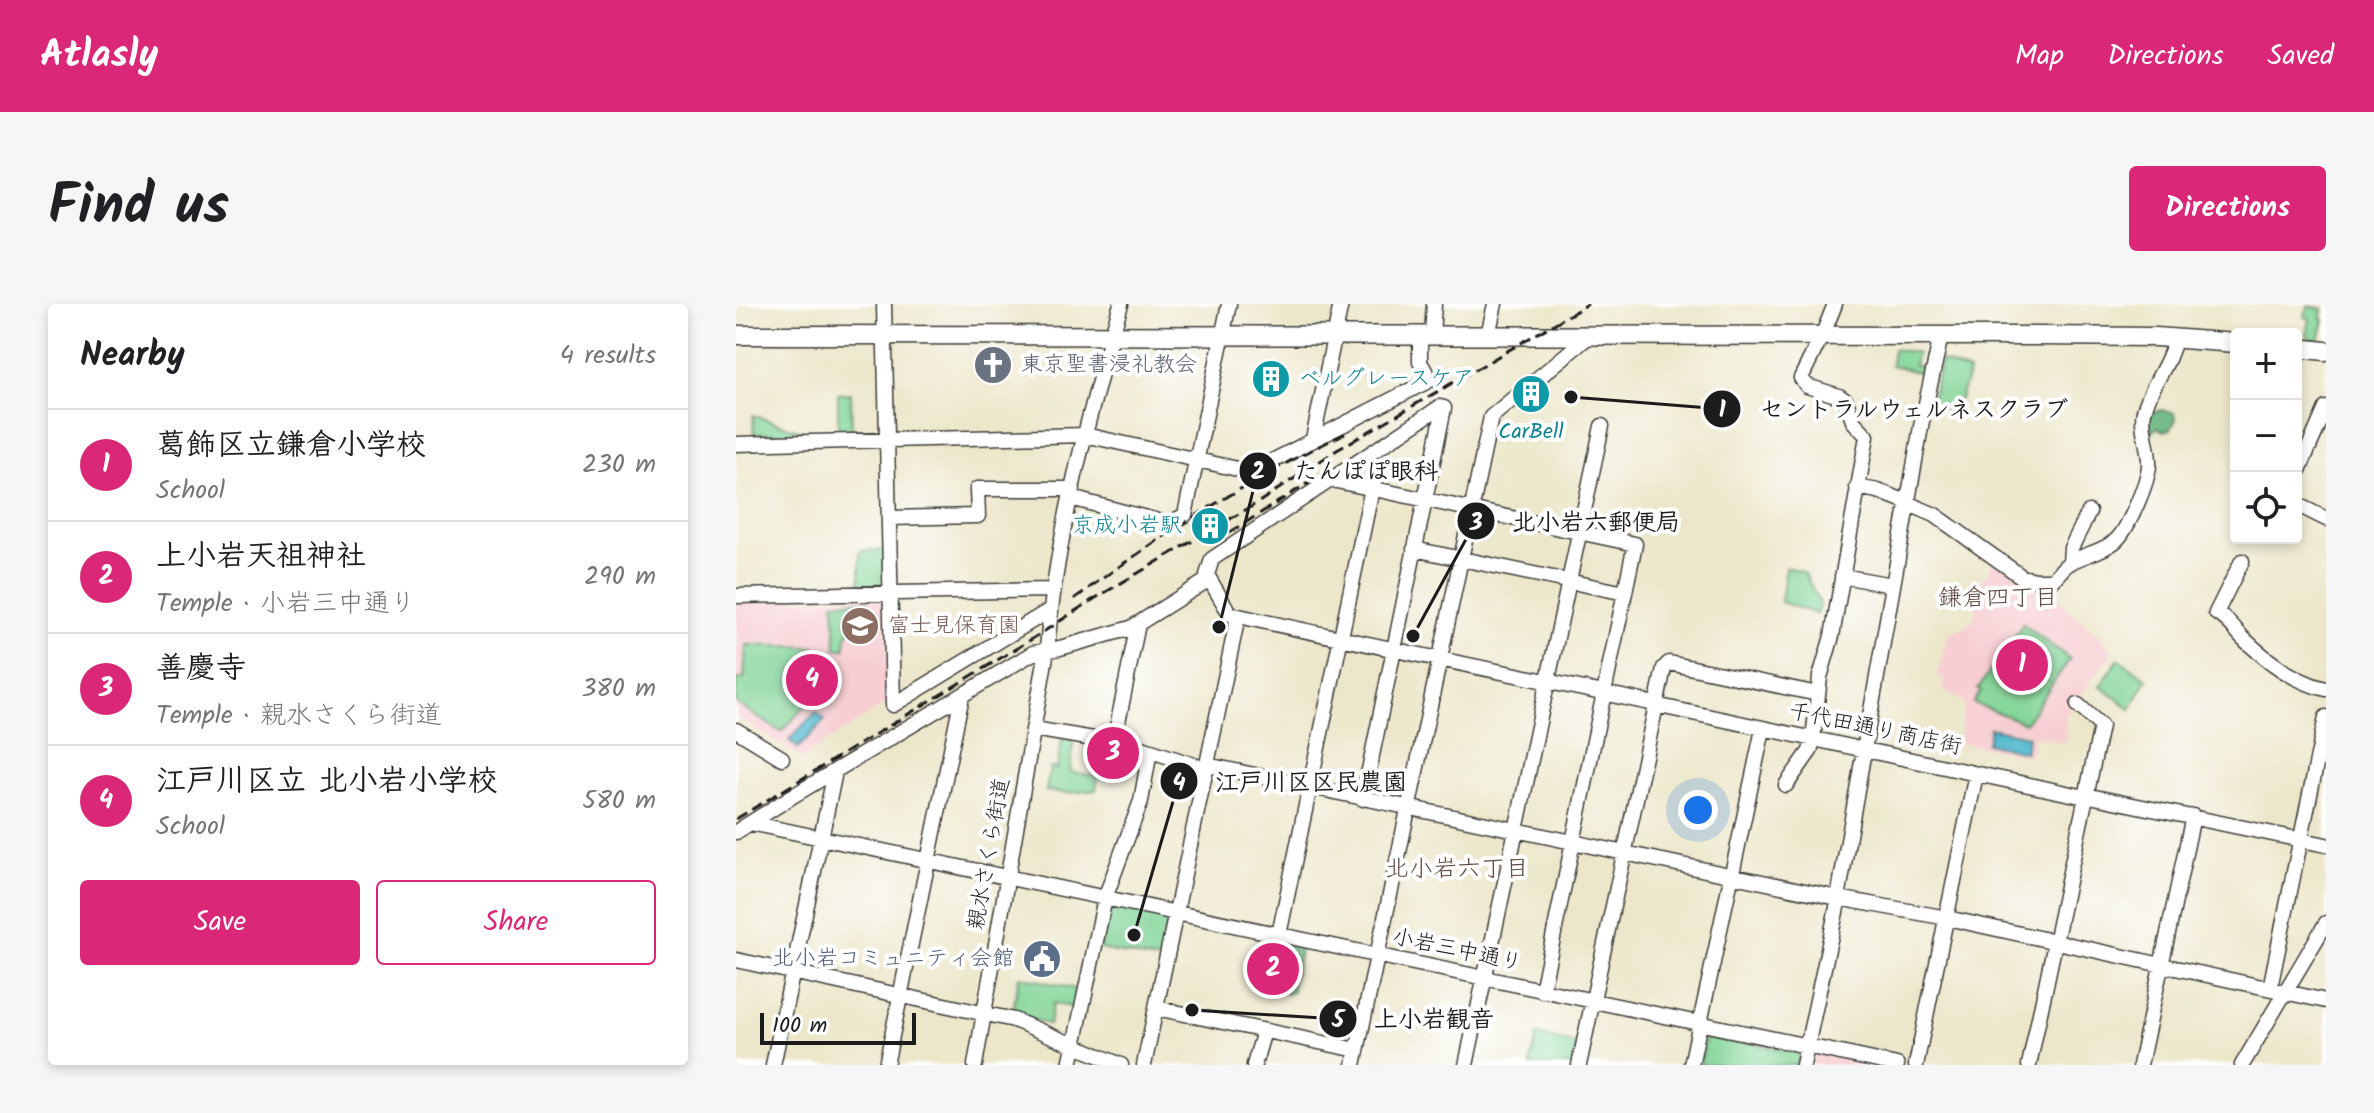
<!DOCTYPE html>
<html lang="en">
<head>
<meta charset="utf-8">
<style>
	:root { --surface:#fff; --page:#f6f6f6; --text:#202124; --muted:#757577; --line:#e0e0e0; --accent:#db2777 }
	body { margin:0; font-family:Kalam,"Klee One",sans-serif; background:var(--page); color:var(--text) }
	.controls { position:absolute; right:24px; top:24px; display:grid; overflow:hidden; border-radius:8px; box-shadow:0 4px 12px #0003 }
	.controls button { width:72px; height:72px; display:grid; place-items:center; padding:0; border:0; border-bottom:2px solid var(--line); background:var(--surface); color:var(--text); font:40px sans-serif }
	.scale { position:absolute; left:24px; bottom:20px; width:156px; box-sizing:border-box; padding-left:8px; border:4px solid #1c1c1c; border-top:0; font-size:22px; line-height:28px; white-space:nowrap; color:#1c1c1c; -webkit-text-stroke:6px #fff; paint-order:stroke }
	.you { position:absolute; left:962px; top:506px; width:28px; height:28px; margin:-20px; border:6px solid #fff; border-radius:50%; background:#1a73e8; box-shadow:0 0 0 12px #1a73e833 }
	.badge { display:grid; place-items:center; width:52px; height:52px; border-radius:50%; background:var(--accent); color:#fff; font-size:26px; font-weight:700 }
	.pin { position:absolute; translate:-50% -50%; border:4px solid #fff; box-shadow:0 2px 8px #0006 }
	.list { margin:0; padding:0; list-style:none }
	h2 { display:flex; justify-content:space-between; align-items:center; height:104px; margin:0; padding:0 32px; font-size:34px }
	h2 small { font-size:26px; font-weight:400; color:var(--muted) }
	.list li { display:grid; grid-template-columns:52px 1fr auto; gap:24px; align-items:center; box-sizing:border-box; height:112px; padding:0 32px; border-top:2px solid var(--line) }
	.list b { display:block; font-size:30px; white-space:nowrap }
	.list p { margin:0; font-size:26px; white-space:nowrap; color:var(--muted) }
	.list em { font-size:26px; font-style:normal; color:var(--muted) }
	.actions { display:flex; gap:16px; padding:24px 32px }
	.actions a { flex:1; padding:18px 0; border:2px solid var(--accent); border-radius:8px; text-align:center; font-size:28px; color:var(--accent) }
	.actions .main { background:var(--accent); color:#fff }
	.icon { flex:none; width:44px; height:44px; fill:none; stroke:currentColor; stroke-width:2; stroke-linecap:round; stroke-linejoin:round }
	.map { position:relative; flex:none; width:1590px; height:761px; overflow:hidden; border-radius:8px }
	header { display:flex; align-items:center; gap:48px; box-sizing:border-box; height:112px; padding:0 40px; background:var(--accent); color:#fff }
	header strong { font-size:38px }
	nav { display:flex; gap:44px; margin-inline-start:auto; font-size:28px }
	.intro { display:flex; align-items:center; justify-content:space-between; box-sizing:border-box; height:192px; padding:0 48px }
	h1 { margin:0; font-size:56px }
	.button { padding:20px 36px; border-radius:8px; background:var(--accent); color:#fff; font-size:28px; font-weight:700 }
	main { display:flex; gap:48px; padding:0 48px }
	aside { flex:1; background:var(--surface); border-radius:8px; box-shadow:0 4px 12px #0003 }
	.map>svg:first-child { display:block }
</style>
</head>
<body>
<header>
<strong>Atlasly</strong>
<nav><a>Map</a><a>Directions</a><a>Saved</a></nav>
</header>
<div class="intro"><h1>Find us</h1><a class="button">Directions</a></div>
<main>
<aside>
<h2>Nearby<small>4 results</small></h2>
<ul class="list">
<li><span class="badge">1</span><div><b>葛飾区立鎌倉小学校</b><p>School</p></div><em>230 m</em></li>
<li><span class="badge">2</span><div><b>上小岩天祖神社</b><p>Temple · 小岩三中通り</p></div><em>290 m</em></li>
<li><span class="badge">3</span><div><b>善慶寺</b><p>Temple · 親水さくら街道</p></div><em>380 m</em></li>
<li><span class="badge">4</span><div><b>江戸川区立 北小岩小学校</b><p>School</p></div><em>580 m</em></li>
</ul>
<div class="actions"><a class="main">Save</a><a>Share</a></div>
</aside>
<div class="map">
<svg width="1590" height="761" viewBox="0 0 1590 761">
	<rect width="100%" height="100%" fill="#fff"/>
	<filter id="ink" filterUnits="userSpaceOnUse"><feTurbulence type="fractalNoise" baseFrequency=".0125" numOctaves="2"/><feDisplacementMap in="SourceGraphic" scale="16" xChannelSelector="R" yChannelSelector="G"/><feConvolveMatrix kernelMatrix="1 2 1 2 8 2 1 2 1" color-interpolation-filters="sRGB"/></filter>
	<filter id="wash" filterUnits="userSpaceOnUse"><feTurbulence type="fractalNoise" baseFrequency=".006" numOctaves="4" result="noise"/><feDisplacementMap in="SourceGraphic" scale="32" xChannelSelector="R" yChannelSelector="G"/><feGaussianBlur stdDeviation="1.8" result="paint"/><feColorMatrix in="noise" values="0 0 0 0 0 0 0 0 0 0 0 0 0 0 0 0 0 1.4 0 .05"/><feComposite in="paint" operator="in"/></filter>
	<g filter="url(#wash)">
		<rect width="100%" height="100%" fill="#ece7cb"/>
		<path fill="#f7cfd3" d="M1257,257L1312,281L1331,305L1362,330L1376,349L1330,411L1329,439L1299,432L1294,452L1222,438L1229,399L1207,385L1209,375L1201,372L1212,329L1229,323L1238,315L1240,306L1236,296Z
			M150,292L153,398L66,454L0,413V298Z
			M1082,750L1130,761H1076L1077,753Z"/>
		<path fill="#81d496" stroke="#4e7859" stroke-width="2" d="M1572,2L1587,5L1585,12L1588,16L1583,36L1574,35L1571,30L1574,14L1569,13Z
			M1157,45L1181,49L1178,61L1185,63L1184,69L1155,61Z
			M1205,57L1233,68L1223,97L1208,105L1194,101Z
			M115,89L116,128H102V90Z
			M17,111L71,129L18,130Z
			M150,246L151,283L124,284V247Z
			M1050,263L1068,268L1084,300L1081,310L1045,298Z
			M132,296V312C118,318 108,328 109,345H100L98,298Z
			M1287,320L1334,355L1289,419L1237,399L1245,387L1242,385Z
			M10,341L79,343L89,381L45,428L0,399V375H8Z
			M1383,355L1411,375L1395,405L1364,382Z
			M326,434L338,436L334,468L362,472L360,486L332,489L310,487L314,464L321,465Z
			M375,602L428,613L431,618L424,657L364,645L372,604Z
			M283,672L344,686L339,704L317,699L313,721L277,707Z
			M970,730L1064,749L1062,761H964Z
			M801,731L841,740L837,761H794Z"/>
		<path fill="#68b67f" stroke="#42694e" stroke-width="2" d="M1426,106L1438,109L1440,115L1435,125L1427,127L1421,123L1415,130L1413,110Z
			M547,638L564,641L565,644L555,688L551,690L522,682L520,675L522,656L543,644Z"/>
		<path fill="#50b8ce" stroke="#366a75" stroke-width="2" d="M80,408L89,416L62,444L53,436Z
			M1254,424L1292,432L1289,448L1251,439Z"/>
	</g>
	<g filter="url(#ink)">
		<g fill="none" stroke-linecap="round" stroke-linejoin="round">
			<g stroke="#3b3a36" stroke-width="17">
				<path id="minor" d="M148,0L157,401L314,306
					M696,31L698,0
					M752,31L759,0
					M577,135L605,0
					M0,140L349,131L515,168L694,76L684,58V31
					M1560,173L1590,104
					M596,176L899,240L806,687
					M1121,183L1142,187L1171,198
					M335,194L433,220L449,211L493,0
					M1171,199L1199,211L1286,273L1300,276H1316C1322,271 1327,263 1333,259C1347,251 1365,248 1378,238C1391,229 1412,178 1413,161C1414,143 1404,125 1408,107C1415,80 1434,61 1439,34
					M1560,200L1590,215
					M153,214L242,212L241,185H337
					M678,245L889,289
					M1506,257L1480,309C1493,315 1499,326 1508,335C1531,357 1558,378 1590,385
					M1334,259L1335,244L1353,208
					M1106,272L1156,281
					M0,292L316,286
					M919,401L1349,493
					M297,425L400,442L470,465
					M0,426L46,454
					M378,438L402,320
					M471,461L1102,594L1211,614L1590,697
					M1050,481L1074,447L1077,436L1084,373L1096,332L1131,132L1117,117L1110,97L1103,92L1071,82L1065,74L1089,25L1099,0
					M1349,491L1590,541
					M627,495L708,104L704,103L476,255L471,271L494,310C635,342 778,370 919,400
					M14,519L1161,761
					M0,528L55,493L297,349L324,344L395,324L472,276
					M1102,594L1186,117L1205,32
					M543,631L636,184
					M0,656L278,716L385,761
					M1534,684L1590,413
					M420,704L621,746
					M37,761L99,468
					M150,761L226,392
					M239,761L311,346C320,229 352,113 385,0
					M334,761L369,594L405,497L414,447
					M408,761L502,312
					M518,761L528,727
					M618,761L755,113L853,32
					M730,761L866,122
					M843,761L928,364L933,359L1082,390
					M955,761L1027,425
					M1067,761L1103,594
					M1180,761L1240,470
					M1293,761L1365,422L1342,401
					M1404,761L1457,512
					M1506,761L1590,619"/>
			</g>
			<g stroke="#3b3a36" stroke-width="21">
				<path id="major" d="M0,31L1301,32L1420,33L1500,39
					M1560,44L1590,47"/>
			</g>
			<use href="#minor" stroke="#fff" stroke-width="14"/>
			<use href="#major" stroke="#fff" stroke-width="18"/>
			<path stroke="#1c1c1c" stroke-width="3" stroke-dasharray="12 6" stroke-linecap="butt" d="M493,229L591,167
				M338,295C425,231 517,173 614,127
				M0,515L296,335L358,295L523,198L601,146L852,0"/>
		</g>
	</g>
	<defs>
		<g id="church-disc" transform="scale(2)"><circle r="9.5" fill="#6b7280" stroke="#fff"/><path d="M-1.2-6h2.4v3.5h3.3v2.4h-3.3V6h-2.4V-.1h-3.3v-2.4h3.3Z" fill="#fff"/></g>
		<g id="building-disc" transform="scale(2)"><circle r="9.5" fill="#0f9aa8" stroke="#fff"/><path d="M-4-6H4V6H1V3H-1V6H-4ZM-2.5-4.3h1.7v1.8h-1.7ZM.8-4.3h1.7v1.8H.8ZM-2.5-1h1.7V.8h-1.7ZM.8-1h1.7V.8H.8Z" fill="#fff"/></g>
		<g id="school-disc" transform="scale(2)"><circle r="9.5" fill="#8d6e63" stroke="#fff"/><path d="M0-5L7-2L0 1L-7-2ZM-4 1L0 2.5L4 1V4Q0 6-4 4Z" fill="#fff"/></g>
		<g id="civic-disc" transform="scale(2)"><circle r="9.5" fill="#5c6f8a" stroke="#fff"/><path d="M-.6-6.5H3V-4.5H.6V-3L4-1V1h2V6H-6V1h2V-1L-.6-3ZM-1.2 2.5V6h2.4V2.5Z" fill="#fff"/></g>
	</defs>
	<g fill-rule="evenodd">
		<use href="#church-disc" x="257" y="61"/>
		<use href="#building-disc" x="535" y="75"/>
		<use href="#building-disc" x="795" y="90"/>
		<use href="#building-disc" x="474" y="222"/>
		<use href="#school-disc" x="124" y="322"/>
		<use href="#civic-disc" x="306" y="655"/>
	</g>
	<g text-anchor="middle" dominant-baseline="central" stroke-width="8" stroke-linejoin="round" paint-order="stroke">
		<g font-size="22" fill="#5b616d" stroke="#fff" text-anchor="start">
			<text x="285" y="61">東京聖書浸礼教会</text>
		</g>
		<g font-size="22" fill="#0d838f" stroke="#fff" text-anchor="start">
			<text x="563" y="75">ベルグレースケア</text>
			<text x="795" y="128" text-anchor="middle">CarBell</text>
			<text x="446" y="222" text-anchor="end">京成小岩駅</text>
		</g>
		<g font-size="22" fill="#785e54" stroke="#fff" text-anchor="start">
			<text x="152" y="322">富士見保育園</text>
		</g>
		<g font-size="22" fill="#1c1c1c" stroke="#fff">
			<text transform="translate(1139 426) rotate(12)">千代田通り商店街</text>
			<text transform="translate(254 550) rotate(-80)">親水さくら街道</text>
			<text transform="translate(721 647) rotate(12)">小岩三中通り</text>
		</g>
		<g font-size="22" fill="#4e5e75" stroke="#fff" text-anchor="end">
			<text x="278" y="655">北小岩コミュニティ会館</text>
		</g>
		<g font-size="24" fill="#5f4a42" stroke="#fff">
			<text x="1262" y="294">鎌倉四丁目</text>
			<text x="721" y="565">北小岩六丁目</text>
		</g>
	</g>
	<path fill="none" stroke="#1c1c1c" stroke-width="3" d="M835 93L986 105M483 323L522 167M677 332L740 217M398 631L443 477M456 706L602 715"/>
	<g fill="#1c1c1c" stroke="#fff" stroke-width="3">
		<circle cx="835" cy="93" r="8"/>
		<circle cx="483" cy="323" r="8"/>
		<circle cx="677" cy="332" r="8"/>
		<circle cx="398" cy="631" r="8"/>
		<circle cx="456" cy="706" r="8"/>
		<circle cx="986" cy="105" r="20"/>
		<circle cx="522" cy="167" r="20"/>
		<circle cx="740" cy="217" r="20"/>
		<circle cx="443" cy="477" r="20"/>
		<circle cx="602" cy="715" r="20"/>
	</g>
	<g font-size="24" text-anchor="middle" font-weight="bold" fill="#fff">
		<text x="986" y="113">1</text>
		<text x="522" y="175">2</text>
		<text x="740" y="226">3</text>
		<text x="443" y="486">4</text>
		<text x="602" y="723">5</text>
	</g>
	<g font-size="24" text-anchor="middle" font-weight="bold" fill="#1c1c1c" stroke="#fff" stroke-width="8" stroke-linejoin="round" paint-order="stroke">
		<text x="1178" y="113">セントラルウェルネスクラブ</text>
		<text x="630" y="175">たんぽぽ眼科</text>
		<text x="860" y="226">北小岩六郵便局</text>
		<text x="575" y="486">江戸川区区民農園</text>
		<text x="698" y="723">上小岩観音</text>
	</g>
</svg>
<div class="controls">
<button>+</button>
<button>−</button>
<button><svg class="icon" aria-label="locate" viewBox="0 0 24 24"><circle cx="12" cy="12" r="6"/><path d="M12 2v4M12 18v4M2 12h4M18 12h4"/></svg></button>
</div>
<div class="scale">100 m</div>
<div class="you"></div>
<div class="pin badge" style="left:1286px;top:361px">1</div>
<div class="pin badge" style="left:537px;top:665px">2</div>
<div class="pin badge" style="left:377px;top:449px">3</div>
<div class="pin badge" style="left:76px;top:376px">4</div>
</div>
</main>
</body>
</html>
